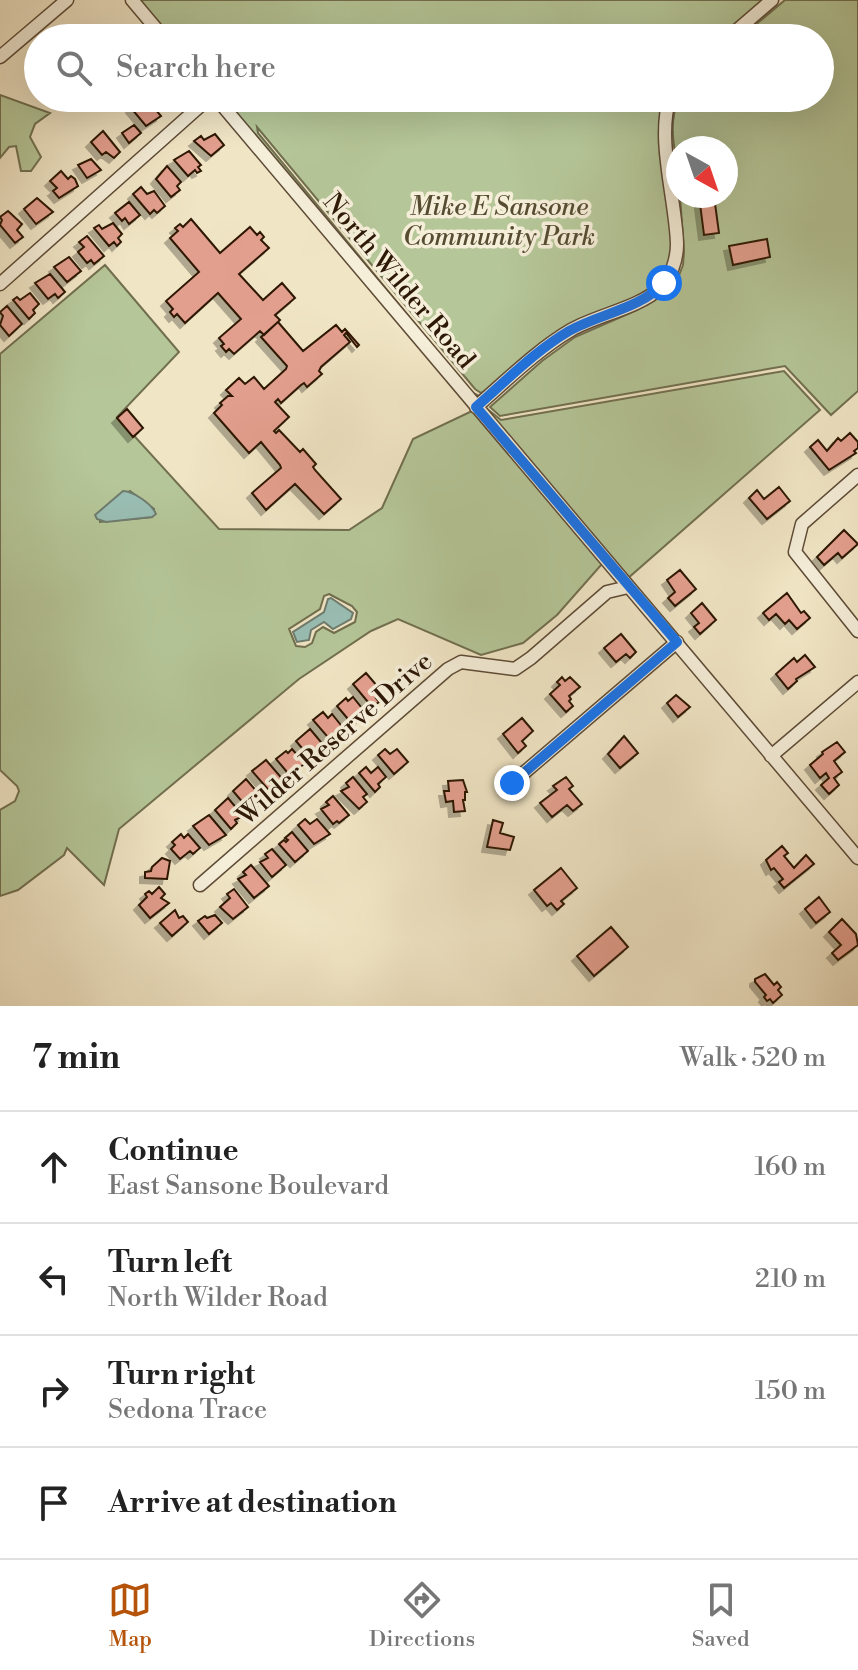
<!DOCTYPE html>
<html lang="en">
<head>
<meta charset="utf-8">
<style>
	:root { --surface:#fff; --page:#f2f2f2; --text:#222; --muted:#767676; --line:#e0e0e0; --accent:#b45309 }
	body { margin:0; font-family:"Libre Bodoni",serif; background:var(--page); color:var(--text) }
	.compass { position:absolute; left:666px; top:136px; width:72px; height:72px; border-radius:50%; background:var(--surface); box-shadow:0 8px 32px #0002; rotate:140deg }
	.stop { position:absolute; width:24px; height:24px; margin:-18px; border:6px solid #1a73e8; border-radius:50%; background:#fff }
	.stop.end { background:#1a73e8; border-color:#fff; box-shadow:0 2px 8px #0008 }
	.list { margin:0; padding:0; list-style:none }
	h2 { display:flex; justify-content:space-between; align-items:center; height:104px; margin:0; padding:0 32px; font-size:34px }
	h2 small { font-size:26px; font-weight:400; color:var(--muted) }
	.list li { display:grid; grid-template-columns:52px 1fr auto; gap:24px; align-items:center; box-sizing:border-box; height:112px; padding:0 32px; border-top:2px solid var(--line) }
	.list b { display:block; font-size:30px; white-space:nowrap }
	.list p { margin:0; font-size:26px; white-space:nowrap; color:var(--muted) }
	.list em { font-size:26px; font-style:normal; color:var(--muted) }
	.icon { flex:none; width:44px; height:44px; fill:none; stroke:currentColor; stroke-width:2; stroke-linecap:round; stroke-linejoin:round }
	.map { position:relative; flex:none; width:858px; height:1006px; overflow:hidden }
	.search { position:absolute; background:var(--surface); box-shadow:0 8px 32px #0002; left:24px; right:24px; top:24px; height:88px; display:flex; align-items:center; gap:20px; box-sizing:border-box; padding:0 28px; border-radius:44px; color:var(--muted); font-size:30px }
	.sheet { height:552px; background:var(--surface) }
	nav { display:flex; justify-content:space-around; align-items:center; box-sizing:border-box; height:112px; border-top:2px solid var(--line); background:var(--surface); font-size:22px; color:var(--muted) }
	nav a { display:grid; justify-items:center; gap:4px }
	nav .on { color:var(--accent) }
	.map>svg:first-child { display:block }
</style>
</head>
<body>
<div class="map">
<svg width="858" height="1006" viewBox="0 0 858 1006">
	<defs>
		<filter id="shadow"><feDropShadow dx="-5" dy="5" stdDeviation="0" flood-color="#0004"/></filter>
	</defs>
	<rect width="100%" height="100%" fill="#f0e5c5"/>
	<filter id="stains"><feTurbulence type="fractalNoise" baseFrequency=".0025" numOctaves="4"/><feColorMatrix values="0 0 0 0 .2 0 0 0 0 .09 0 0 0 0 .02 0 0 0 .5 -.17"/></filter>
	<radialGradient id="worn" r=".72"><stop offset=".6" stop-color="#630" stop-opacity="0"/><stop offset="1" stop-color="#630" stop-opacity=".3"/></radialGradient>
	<path fill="#b5c698" stroke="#716f4f" stroke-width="2" fill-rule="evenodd" d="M139,0H766L721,38H171Z
		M785,0H858V391L831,415L785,366L500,416L490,407L542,361L575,337L637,310L674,288L683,265L684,252L680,196H726V148H678V172C674,146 668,123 679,98H820V38H740Z
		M0,95L50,113L35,124L30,137L41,157L31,171H21L16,146L9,147L0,158Z
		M223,98H667C647,148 693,248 658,284C636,305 595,309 569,326C548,339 530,356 511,371C502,379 492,389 481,393L475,389L257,127L258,133L471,392L483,398L490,395C528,363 564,330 611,311C633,303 660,297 671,273C691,229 646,130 674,98L669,110L667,129L679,251C679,263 676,278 668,286C647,309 601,316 574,332C542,351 515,379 487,403L486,408L501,420L784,371L820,410L627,579Z
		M105,265L179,352L117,417L219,529L349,530L382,508L413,439L472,411L602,564L557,615L523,643L481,655L398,619L371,631L299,679L119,829L104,885L67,848L64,855L18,890L0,896V810L15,801L19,791L17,786L0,770V354ZM130,491L154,509L152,517L100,522V511ZM329,594L352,606L357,612L355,622L334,633L323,627L316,632L312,643L305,647L296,646L289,629L320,609L324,596Z"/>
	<path fill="#9abfb5" stroke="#6e7c6f" stroke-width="2" d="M123,491C133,491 152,504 156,514L152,517L106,522L97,519L95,515Z
		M331,598L353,613L351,619L333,629L324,622L311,630L309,640L297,642L293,632L324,612L328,599Z"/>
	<path fill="#e39f8e" stroke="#2d1806" stroke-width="2" filter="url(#shadow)" d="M139,98H146L161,116L146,126L131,108Z
		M134,125L141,133L129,143L122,133Z
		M103,131L120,152L114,158L106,152L102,155L91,142Z
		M215,134L224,145L211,156L194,141L201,136L204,140Z
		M189,151L201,165L198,167L201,171L197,173L195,170L188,176L174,160Z
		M91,159L101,170L87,178L78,165Z
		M167,166L181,182L177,186L180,190L171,197L156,179Z
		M61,171L68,179L71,176L75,179L78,186L59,198L53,191L57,188L50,181Z
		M141,187L147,194L154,191L165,206L157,213L154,210L150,214L133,194Z
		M699,196H714L719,233L704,235Z
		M37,198L53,212L36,224L24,209Z
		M129,202L140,215L129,224L125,218L122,221L115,213Z
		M8,211L22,224L17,230L23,237L15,243L0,225L2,220L0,217Z
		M191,219L220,253L250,227L257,235L260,232L264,237L261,240L269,248L239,274L263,300L282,283L295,298L275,315L280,320L264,335L260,331L234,354L229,349L226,352L221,346L224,344L219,338L241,319L218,293L185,323L177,314L174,317L170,312L173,309L166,301L199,272L170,238L178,231L175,228L180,224L183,227Z
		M113,223L122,234L118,238L121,242L117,246L114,242L109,246L94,228L99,225L102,229Z
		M87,236L104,256L94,264L91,260L87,263L78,252L84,247L79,242Z
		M767,239L770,257L733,265L729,246Z
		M69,257L81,271L67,282L54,267Z
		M50,274L65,292L58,298L55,294L48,299L35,283Z
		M30,293L39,304L33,310L35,313L29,319L13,300L17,297L20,300Z
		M7,306L22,324L9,336L0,325L3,316L0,312Z
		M278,322L303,351L336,325L342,332L345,329L359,345L357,347L346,333L344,335L350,342L321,367L319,371L322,374L307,387L304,383L301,385L281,403L278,399L275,402L289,417L274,431L276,433L279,430L300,452L303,449L316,464L313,467L315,470L341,499L324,514L295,484L266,510L252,493L281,468L280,465L261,442L249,453L214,413L222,405L220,403L228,396H232L226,390L239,378L245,384L254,377L264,389L286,369L287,366L261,337Z
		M127,409L143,428L133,437L117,418Z
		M850,433L858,442V448L854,451L856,453L829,470L810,447L818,440L827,451L838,438L841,441Z
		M779,487L790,501L767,519L749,498L757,490L764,499Z
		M844,530L858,544L842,558L838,553L824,565L817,557Z
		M680,570L696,589L675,606L668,598L675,592L667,580Z
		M787,593L801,613L804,611L810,618L797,629L789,620L785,624L776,614L769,620L763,613Z
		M702,603L716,620L700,634L694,627L699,623L691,613Z
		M621,634L636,652L630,658L626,654L616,662L604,648Z
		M805,655L815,667L796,679L797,681L788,689L776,674L794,658L797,662Z
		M366,673L384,694L376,698L379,702L372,707L353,684Z
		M562,677L565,681L570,677L580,687L569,696L571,699L569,701L573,706L566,712L550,694L560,685L557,682Z
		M676,695L690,707L678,717L667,703Z
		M353,697L365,712L357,716L360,719L353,725L337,706L346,698L348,701Z
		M323,712L328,718L332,714L344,729L336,733L339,737L332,742L313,720Z
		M522,718L533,731L522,741L526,746L518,753L503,734Z
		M310,729L326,748L321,752L319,750L317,751L319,754L312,760L296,741Z
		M624,736L638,753L620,768L608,754Z
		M837,742L845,752L834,761L842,772L834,778L839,785L829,794L821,785L829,778L826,773L820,778L810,765L823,754L822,752Z
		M292,749L305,764L296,769L299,772L292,778L276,759L286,751L288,753Z
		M385,749L390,754L397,749L408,762L394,774L378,755Z
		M266,760L285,782L280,786H276L279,789L272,794L252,771Z
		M366,767L371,773L378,767L386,777L378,784L380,787L375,792L359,773Z
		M353,777L367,794L363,797L367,802L359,809L341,791L349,787L346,783Z
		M566,777L573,786L569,789L582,804L573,811L567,805L552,817L540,803L557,790L553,786Z
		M246,779L263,799L255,803L258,806L251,812L233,791Z
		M463,780L467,792H465V800H463L465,811L454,812L453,801L446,802L444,791H449L448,781Z
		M333,796L349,815L339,823L337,821L333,824L321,809L329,805L326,802Z
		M228,798L243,816L235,820L237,823L231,829L215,810Z
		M209,815L226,835L209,845L193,826Z
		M305,819L310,824L317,819L330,834L314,844L298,825Z
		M493,820L503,823L500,833L514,837L510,850L487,847Z
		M292,832L308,851L295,862L279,844L284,840L286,842L288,840L285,838Z
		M181,834L184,838L188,834L200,848L193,854L190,851L180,859L171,849L175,845L172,842Z
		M782,846L788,853L784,856L794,868L806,855L814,864L784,888L779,882L783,879L774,868L771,870L766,860Z
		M272,849L286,865L272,877L260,862L268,858L265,854Z
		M162,858L170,861L167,879L145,878V872L151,871L152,867Z
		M251,865L269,886L254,898L238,879L246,875L243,872Z
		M561,868L577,888L561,901L564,904L557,910L551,903L547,906L534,890Z
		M159,887L165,894L161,898L169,903L150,918L139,905L147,897L145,894L149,891L152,894Z
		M234,889L248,907L233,919L220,907L230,898L227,894Z
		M819,897L830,912L816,923L805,909Z
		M175,910L179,918L183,916L188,922L172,936L160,923Z
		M215,915L222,923L209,934L198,921L205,916L207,918Z
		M842,919L856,934L858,945L838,960L832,953L841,945L829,932Z
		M611,927L628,947L594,976L577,956Z
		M765,974L774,985L777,982L781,987L778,990L782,995L773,1003L770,999L767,1001L764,997L766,995L755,982V979Z"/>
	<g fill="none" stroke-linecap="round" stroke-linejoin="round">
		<g stroke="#5e4b36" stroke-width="15">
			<path id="minor" d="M132,0L164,38
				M728,38L772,0
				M0,57L67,0
				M216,98L858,858
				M0,284L209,98
				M476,407C506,381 537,350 571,330C597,315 639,308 660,288C671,277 677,260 677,244C676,201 656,138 670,98
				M858,475L802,524L795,552L858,631
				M771,756L858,682
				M512,783L677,642
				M200,885L448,669L461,662L515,669L531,658L607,592L628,587"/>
		</g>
		<use href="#minor" stroke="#f5eed9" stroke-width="12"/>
	</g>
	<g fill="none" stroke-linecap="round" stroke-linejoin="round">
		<path stroke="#1a73e8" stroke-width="10" d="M512,783L677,642L476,407C506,381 535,351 569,331C599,314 640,309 664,283"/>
	</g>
	<g text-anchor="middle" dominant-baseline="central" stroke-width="7" stroke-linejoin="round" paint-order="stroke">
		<g font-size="26" font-style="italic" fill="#564c32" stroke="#f5eed9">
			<text x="499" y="207">Mike E Sansone<tspan x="499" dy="30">Community Park</tspan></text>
		</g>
		<g font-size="26" fill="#2d1806" stroke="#f5eed9">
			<text transform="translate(399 281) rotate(50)">North Wilder Road</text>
			<text transform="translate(335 739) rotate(-41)">Wilder Reserve Drive</text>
		</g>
	</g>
	<rect width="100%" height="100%" filter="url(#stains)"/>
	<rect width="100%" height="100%" fill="url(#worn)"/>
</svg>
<svg class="compass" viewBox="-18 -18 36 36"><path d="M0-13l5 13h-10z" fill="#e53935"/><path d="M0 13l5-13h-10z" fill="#767676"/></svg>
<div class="stop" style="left:664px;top:283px"></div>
<div class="stop end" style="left:512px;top:783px"></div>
<div class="search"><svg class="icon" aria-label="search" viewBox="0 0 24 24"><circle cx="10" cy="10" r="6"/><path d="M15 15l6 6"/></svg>Search here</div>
</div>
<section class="sheet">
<h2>7 min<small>Walk · 520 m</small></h2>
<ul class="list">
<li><svg class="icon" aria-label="ahead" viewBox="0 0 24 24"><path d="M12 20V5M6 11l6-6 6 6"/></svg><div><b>Continue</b><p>East Sansone Boulevard</p></div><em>160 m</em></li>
<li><svg class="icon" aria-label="left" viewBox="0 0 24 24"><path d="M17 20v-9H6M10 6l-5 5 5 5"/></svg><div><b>Turn left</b><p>North Wilder Road</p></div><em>210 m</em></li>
<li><svg class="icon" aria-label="right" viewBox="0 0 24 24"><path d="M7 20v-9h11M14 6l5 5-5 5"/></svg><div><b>Turn right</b><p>Sedona Trace</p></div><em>150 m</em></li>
<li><svg class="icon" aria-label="arrive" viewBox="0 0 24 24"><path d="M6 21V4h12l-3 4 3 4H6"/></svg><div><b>Arrive at destination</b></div></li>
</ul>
</section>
<nav>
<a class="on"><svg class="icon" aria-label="map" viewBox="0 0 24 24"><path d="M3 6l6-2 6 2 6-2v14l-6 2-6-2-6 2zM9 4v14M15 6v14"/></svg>Map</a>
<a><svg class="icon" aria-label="directions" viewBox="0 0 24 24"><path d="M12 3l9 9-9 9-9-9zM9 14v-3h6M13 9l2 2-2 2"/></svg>Directions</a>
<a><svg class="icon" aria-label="saved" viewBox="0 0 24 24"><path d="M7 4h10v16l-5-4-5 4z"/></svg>Saved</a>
</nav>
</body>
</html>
